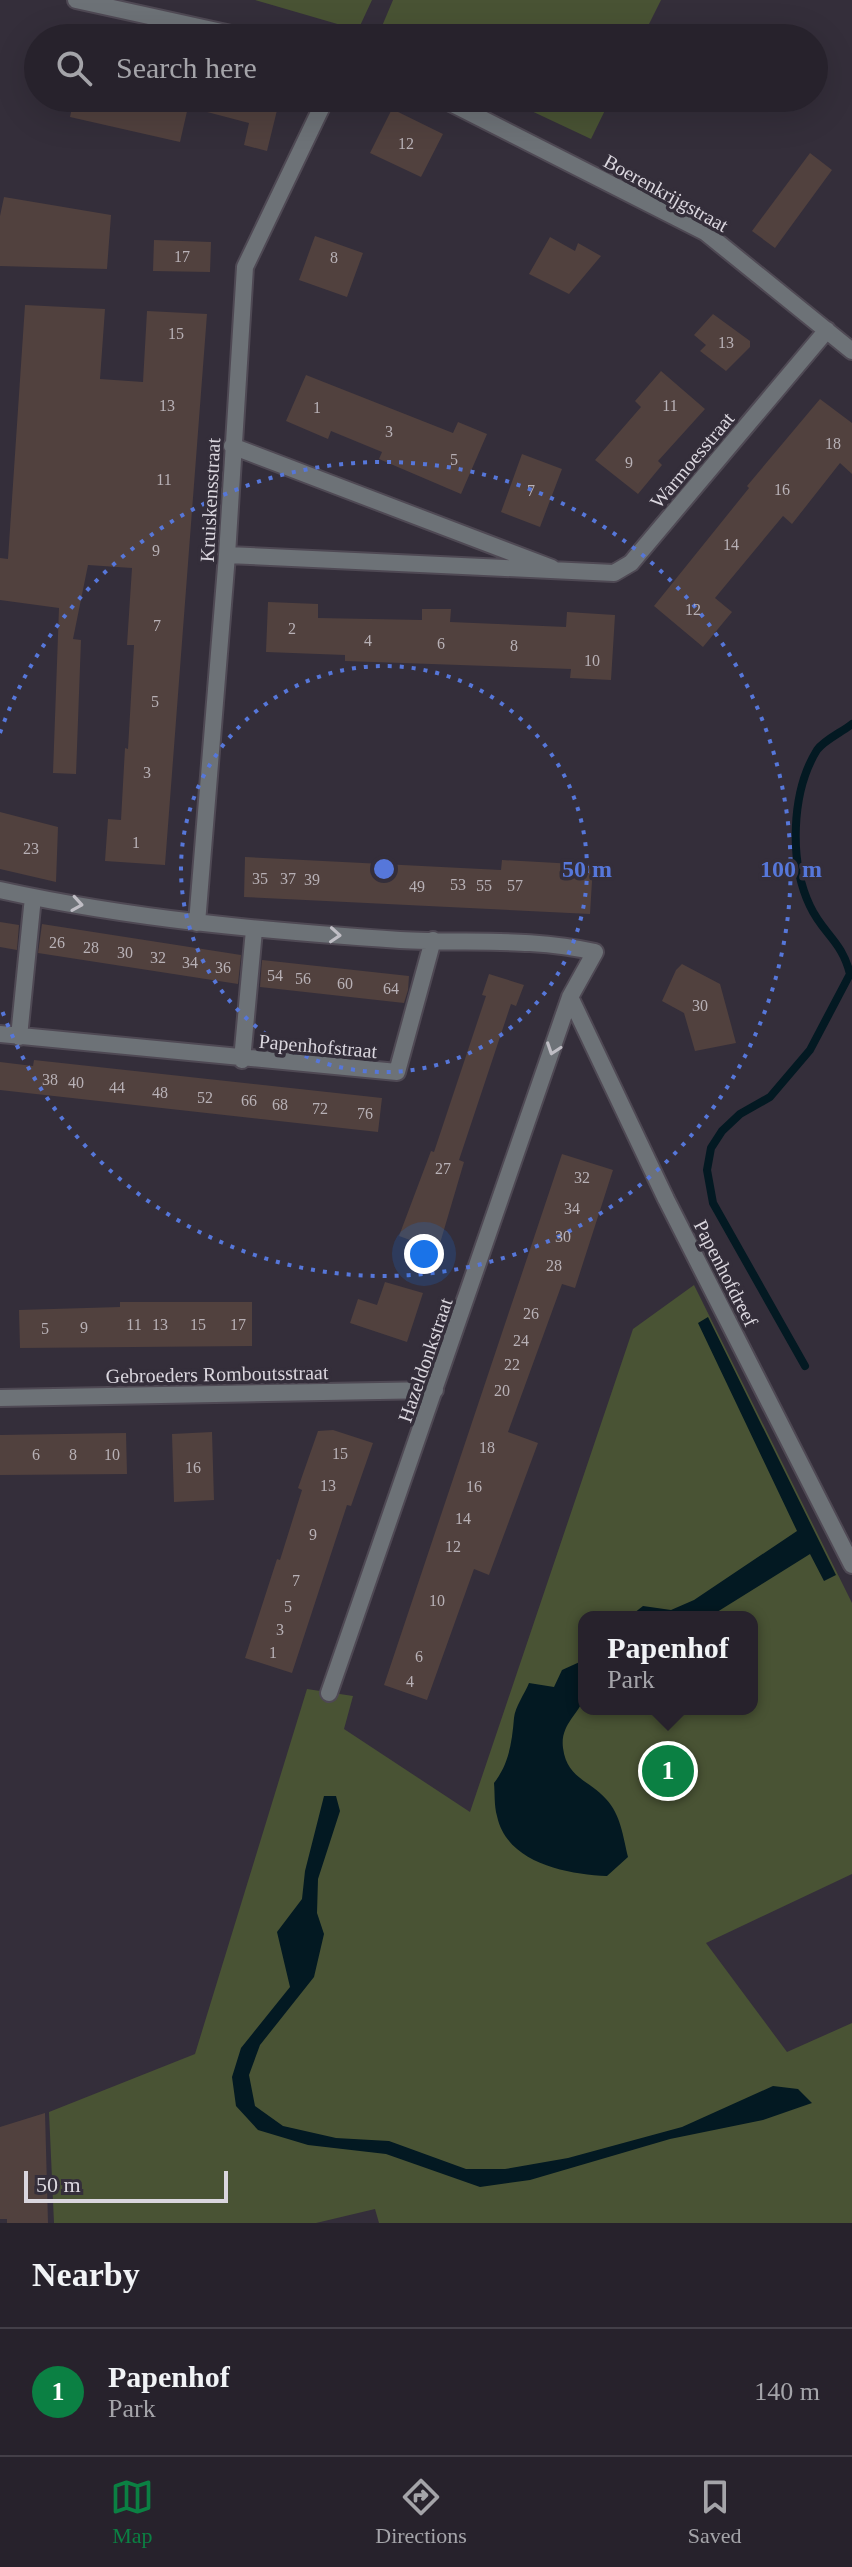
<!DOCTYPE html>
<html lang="en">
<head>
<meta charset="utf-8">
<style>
	:root { --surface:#27222c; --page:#2f2a34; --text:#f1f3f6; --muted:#a4a4a9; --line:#433f48; --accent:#0b8043 }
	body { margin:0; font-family:Georgia,serif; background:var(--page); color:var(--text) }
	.scale { position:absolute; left:24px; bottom:20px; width:204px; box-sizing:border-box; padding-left:8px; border:4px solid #dad6de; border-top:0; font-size:22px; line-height:28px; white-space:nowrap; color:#dad6de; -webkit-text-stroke:6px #342e3a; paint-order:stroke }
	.you { position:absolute; left:424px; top:1254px; width:28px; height:28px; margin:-20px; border:6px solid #fff; border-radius:50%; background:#1a73e8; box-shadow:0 0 0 12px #1a73e833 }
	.badge { display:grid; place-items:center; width:52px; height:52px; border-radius:50%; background:var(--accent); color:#fff; font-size:26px; font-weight:700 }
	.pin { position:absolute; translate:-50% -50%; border:4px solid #fff; box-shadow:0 2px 8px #0006 }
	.popup { position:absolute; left:578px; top:1611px; width:180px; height:104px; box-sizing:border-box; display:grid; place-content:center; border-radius:16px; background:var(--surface); filter:drop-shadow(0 2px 6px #0005); font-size:26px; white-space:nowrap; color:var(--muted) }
	.popup b { font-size:30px; color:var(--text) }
	.popup::after { content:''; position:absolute; left:50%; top:100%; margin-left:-16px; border:16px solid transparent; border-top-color:var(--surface) }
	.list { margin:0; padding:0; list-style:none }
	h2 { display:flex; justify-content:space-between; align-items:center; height:104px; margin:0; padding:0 32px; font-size:34px }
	h2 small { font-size:26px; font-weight:400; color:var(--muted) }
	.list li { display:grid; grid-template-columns:52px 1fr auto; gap:24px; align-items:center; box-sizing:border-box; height:128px; padding:0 32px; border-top:2px solid var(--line) }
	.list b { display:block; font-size:30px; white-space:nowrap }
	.list p { margin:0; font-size:26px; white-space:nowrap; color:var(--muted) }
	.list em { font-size:26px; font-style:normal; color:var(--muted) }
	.icon { flex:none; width:44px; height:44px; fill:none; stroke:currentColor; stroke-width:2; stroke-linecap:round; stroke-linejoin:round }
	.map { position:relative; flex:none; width:852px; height:2223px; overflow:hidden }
	.search { position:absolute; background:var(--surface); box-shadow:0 8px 32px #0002; left:24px; right:24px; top:24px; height:88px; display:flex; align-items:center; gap:20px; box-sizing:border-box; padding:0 28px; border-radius:44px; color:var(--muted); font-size:30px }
	.sheet { height:232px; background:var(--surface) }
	nav { display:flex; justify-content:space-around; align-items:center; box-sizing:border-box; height:112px; border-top:2px solid var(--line); background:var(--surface); font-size:22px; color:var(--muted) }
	nav a { display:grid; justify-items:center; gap:4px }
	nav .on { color:var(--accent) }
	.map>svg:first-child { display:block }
</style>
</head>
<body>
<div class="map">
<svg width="852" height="2223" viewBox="0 0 852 2223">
	<rect width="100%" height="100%" fill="#342e3a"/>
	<path fill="#495334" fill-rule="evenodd" d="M255,0H372L358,30Z
		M393,0H661L642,38H377Z
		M504,98H611L591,139Z
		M694,1285L852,1603V1874L706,1943L787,2052L852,2023V2223H379L375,2209L316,2223H54L49,2112L195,2054L307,1689L353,1696L344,1729L470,1812L633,1329ZM584,1617H752V1709H584Z"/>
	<path fill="#031922" d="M708,1317L836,1575L824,1581L810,1554L709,1617H629L643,1606L671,1610L694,1600L797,1531L698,1323Z
		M584,1660C584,1670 588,1688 584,1698C578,1715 560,1725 563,1748C567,1779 590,1780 606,1799C621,1815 623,1837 628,1857L607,1876C566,1874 507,1863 497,1816C494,1805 495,1794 494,1783C509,1764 512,1742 514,1718C515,1707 525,1693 529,1683L554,1687L562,1670Z
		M324,1796H336L340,1811L318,1879L317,1913L324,1934L314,1977L260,2045L249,2075L255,2106L283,2126L336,2138L389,2141L466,2169H505L568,2158L682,2127L773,2086L798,2089L812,2103L763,2120L670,2139L530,2180L480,2187L386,2154L308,2145L258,2130L236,2106L232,2077L241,2048L290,1987L277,1932L302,1899L305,1871Z"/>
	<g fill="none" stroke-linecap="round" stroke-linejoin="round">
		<path stroke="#031922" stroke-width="8" d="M805,1366L713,1203L707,1170L711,1148L722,1131L740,1114L770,1097L810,1050L850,974C842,941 823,934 810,906C789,862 791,792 817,750C824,740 842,732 852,724"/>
	</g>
	<path fill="#51413e" d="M74,98H280L267,151L244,145L249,123L188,107L180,142L70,117Z
		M392,109L443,134L421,177L370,153Z
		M810,153L832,170L775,248L752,231Z
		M4,197L111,215L107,269L0,266V216Z
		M315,236L363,253L347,297L299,280Z
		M550,237L575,251L578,243L601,256L569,294L529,274Z
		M154,240L211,242L210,272L153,271Z
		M25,305L105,309L100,379L143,382L147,311L207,314L165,865L105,861L108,819L121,820L125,748L128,749L134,645H127L132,568L88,565L73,639L81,640L76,774L53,773L59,608L0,600V558L8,559Z
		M713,314L750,341V347L726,371L700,351L706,345L694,335Z
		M661,371L705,409L658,461L662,465L638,494L595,460L641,407L635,401Z
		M306,375L453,433L458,422L487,434L461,494L379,459L382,452L331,431L328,439L286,421Z
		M820,399L852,423V474L840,463L792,524L783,516L715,598L732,612L703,647L654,606L749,488L747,486Z
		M522,454L562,469L540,527L501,512Z
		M268,602L318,604V618L422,620V609H451L450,622L566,627L567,612L615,615L611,680L570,678L571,669L345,661V655L266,652Z
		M0,812L58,827L56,882L0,869Z
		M245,857L501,870L502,860L593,865L590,914L244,897Z
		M0,922L19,925L17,950L0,947Z
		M42,924L241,955L238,984L38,953Z
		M262,960L409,976L408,990L404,1003L260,987Z
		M682,964L720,984L736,1043L695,1051L684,1013L662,1001L676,970Z
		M489,974L524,985L516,1006L511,1004L459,1160L464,1162L438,1250L399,1236L431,1151L434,1152L486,996L482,995Z
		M34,1060L382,1098L378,1132L0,1090V1062L33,1066Z
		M562,1154L613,1170L575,1288L562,1284L508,1432L538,1443L489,1575L474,1569L427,1700L384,1685Z
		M385,1282L423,1293L407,1342L350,1323L358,1299L377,1305Z
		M120,1302H252V1346L20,1348L19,1310L120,1307Z
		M333,1430L373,1443L351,1506L347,1505L292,1673L245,1658L277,1559L280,1560L302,1490L298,1488L318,1431Z
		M212,1432L214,1500L174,1502L172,1434Z
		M126,1433L127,1474L0,1475V1435Z
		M45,2113L48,2223H7V2219H0V2127Z"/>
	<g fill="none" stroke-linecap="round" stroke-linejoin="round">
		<g stroke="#4f4954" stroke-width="20">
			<path id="minor" d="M76,0L249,38
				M441,98L705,232L852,351
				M232,446L552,568
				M227,555L614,573L631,563L827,330
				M0,890C132,919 266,931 400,940C466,944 530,937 595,952L570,997L329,1693
				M197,923L227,555L245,267L326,98
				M570,997L666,1199L852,1565
				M0,1034L397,1072L433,940
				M19,1037L33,897
				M242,1060L254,930
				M0,1398L435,1390"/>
		</g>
		<use href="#minor" stroke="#6d7277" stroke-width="16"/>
	</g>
	<defs><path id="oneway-chevron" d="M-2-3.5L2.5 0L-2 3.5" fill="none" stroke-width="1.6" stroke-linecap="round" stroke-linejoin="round" transform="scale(2)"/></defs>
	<g stroke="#bfbdc4">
		<use href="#oneway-chevron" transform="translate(77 904) rotate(9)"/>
		<use href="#oneway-chevron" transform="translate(335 935) rotate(4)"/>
		<use href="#oneway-chevron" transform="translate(553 1049) rotate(109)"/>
	</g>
	<g fill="none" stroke="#5677da" stroke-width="4" stroke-dasharray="4 8">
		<circle cx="384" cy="869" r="203"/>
		<path d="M0 733A407 407 0 1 1 0 1005"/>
	</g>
	<g text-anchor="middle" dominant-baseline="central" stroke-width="7" stroke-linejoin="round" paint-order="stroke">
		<g font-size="16" fill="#b8b1b6">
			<text x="406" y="143">12</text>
			<text x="182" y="256">17</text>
			<text x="334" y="257">8</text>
			<text x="176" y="333">15</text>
			<text x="726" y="342">13</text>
			<text x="167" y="405">13</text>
			<text x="670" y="405">11</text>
			<text x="317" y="407">1</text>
			<text x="389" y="431">3</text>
			<text x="833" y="443">18</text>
			<text x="454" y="459">5</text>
			<text x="629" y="462">9</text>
			<text x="164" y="479">11</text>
			<text x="782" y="489">16</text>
			<text x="531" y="490">7</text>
			<text x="731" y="544">14</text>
			<text x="156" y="550">9</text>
			<text x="693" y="609">12</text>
			<text x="157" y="625">7</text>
			<text x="292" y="628">2</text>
			<text x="368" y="640">4</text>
			<text x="441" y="643">6</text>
			<text x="514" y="645">8</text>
			<text x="592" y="660">10</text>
			<text x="155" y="701">5</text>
			<text x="147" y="772">3</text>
			<text x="136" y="842">1</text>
			<text x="31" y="848">23</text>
			<text x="260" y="878">35</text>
			<text x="288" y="878">37</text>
			<text x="312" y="879">39</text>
			<text x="458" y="884">53</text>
			<text x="484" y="885">55</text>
			<text x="515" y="885">57</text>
			<text x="417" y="886">49</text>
			<text x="57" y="942">26</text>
			<text x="91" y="947">28</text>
			<text x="125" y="952">30</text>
			<text x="158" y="957">32</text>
			<text x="190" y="962">34</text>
			<text x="223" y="967">36</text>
			<text x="275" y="975">54</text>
			<text x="303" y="978">56</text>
			<text x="345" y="983">60</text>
			<text x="391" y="988">64</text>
			<text x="700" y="1005">30</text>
			<text x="50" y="1079">38</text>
			<text x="76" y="1082">40</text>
			<text x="117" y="1087">44</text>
			<text x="160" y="1092">48</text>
			<text x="205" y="1097">52</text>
			<text x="249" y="1100">66</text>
			<text x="280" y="1104">68</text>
			<text x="320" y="1108">72</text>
			<text x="365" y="1113">76</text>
			<text x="443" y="1168">27</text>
			<text x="582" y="1177">32</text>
			<text x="572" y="1208">34</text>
			<text x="563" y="1236">30</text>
			<text x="554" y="1265">28</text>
			<text x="531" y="1313">26</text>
			<text x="134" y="1324">11</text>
			<text x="160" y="1324">13</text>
			<text x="198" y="1324">15</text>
			<text x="238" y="1324">17</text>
			<text x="84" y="1327">9</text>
			<text x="45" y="1328">5</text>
			<text x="521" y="1340">24</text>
			<text x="512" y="1364">22</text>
			<text x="502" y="1390">20</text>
			<text x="487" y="1447">18</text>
			<text x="340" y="1453">15</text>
			<text x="36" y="1454">6</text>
			<text x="73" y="1454">8</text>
			<text x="112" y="1454">10</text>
			<text x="193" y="1467">16</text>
			<text x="328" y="1485">13</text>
			<text x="474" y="1486">16</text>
			<text x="463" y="1518">14</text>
			<text x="313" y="1534">9</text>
			<text x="453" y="1546">12</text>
			<text x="296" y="1580">7</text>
			<text x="437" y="1600">10</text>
			<text x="288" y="1606">5</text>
			<text x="280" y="1629">3</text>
			<text x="273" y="1652">1</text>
			<text x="419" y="1656">6</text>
			<text x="410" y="1681">4</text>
		</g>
		<g font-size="20" fill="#dad6de" stroke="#342e3a">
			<text transform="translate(666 193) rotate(29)">Boerenkrijgstraat</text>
			<text transform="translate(692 460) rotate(-50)">Warmoesstraat</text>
			<text transform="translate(210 500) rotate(-87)">Kruiskensstraat</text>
			<text transform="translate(318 1046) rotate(5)">Papenhofstraat</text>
			<text transform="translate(726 1273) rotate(63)">Papenhofdreef</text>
			<text transform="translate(425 1360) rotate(-71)">Hazeldonkstraat</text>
			<text transform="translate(217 1374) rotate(-1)">Gebroeders Romboutsstraat</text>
		</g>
	</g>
	<circle cx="384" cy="869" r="12" fill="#5677da" stroke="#342e3a" stroke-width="4"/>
	<g font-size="24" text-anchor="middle" font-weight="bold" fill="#5677da" stroke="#342e3a" stroke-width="7" stroke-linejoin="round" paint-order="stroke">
		<text x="587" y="877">50 m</text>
		<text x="791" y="877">100 m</text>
	</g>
</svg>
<div class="scale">50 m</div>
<div class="you"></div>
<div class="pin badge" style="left:668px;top:1771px">1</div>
<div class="popup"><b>Papenhof</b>Park</div>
<div class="search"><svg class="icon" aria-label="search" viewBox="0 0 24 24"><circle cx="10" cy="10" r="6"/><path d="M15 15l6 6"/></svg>Search here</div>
</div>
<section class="sheet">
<h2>Nearby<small></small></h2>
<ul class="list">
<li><span class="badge">1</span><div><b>Papenhof</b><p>Park</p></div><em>140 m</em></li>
</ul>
</section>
<nav>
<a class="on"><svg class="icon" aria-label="map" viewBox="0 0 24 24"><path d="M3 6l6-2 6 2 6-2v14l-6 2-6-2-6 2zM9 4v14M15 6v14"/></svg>Map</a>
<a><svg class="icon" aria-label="directions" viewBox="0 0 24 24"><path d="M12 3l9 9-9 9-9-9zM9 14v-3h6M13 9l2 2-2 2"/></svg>Directions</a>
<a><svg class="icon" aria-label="saved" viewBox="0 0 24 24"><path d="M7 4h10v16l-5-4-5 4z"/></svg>Saved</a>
</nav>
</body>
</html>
